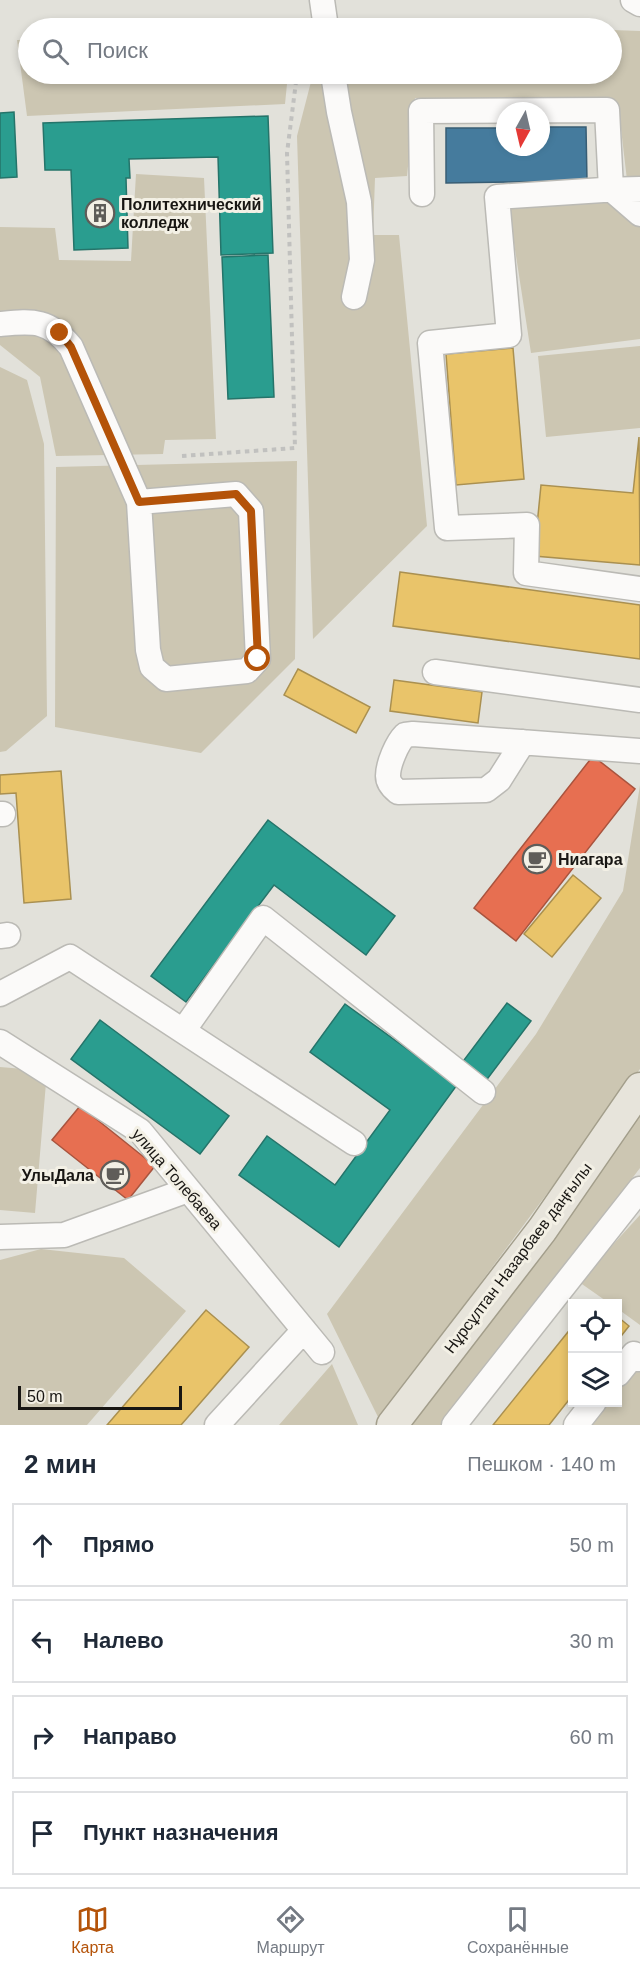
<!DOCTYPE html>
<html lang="ru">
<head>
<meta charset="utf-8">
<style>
	:root { --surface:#fff; --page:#f2f2f3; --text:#1f2937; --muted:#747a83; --line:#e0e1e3; --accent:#b45309 }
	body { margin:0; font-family:Arial,sans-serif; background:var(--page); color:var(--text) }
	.controls { position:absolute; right:18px; bottom:18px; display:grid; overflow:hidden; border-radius:0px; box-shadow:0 3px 9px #0003 }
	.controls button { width:54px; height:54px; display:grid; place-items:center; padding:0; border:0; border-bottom:2px solid var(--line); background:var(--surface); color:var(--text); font:30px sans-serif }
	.compass { position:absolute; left:496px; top:102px; width:54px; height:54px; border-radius:50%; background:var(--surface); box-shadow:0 3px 9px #0003; rotate:188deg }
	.scale { position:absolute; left:18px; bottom:15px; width:164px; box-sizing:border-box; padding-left:6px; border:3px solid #181613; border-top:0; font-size:16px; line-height:21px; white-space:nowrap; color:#181613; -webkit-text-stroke:4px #f3f0e5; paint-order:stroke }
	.stop { position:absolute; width:18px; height:18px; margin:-14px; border:4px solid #b45309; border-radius:50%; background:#fff }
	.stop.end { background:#b45309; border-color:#fff; box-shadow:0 2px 6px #0008 }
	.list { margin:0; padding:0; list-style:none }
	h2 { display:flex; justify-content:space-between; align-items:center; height:78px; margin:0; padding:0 24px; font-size:26px }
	h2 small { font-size:20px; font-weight:400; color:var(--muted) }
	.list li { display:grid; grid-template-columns:39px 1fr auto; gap:18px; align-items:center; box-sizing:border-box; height:84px; margin:0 12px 12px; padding:0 12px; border:2px solid var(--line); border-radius:0px }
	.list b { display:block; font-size:22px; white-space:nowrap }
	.list em { font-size:20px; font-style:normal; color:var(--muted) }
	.icon { flex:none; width:33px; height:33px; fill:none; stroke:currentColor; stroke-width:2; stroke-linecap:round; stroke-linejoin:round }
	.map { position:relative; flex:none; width:640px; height:1425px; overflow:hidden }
	.search { position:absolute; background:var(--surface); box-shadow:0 3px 9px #0003; left:18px; right:18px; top:18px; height:66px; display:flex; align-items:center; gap:15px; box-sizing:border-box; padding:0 21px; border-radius:33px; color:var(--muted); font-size:22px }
	.sheet { height:462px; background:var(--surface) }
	nav { display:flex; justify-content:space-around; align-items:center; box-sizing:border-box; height:84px; border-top:2px solid var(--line); background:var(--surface); font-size:16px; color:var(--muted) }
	nav a { display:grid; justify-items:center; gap:3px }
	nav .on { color:var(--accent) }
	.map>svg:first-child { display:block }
</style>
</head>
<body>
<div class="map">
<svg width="640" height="1425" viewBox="0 0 640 1425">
	<rect width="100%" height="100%" fill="#e2e1da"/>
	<path fill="#ccc6b2" d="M612,30L640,31V180H627L618,103L415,98L407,176L375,178L373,235H399L427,526L313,639L297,136L313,74H612Z
		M17,40H28V74H288L285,104L27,116Z
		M136,174L204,178L216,439L165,440L163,454L56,456L40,377L0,345V227L55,228L59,260L131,261Z
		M603,190L640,222V339L531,353L508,204Z
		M640,346V428L546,437L538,356Z
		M0,367L27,380L44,444L47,716L6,751L0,752Z
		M297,461L295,659L201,753L55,727L56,467Z
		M640,785V1069L379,1419L327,1314L536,1034L623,891Z
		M0,1067L47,1071L35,1213L0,1210Z
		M640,1103V1168L444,1425H401Z
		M640,1215V1325L618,1309V1304L609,1303L579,1282Z
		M41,1249L124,1258L186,1311L87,1425H0V1260Z
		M640,1363V1425H581L600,1403L618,1402V1381Z
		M332,1364L358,1425H279Z"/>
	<path fill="#e9c46a" stroke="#aa9050" stroke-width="1.5" d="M513,348L524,479L456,485L446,354Z
		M639,437L640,565L534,556L541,485L633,493Z
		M400,572L640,605V659L393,626Z
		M298,669L370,707L356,733L284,695Z
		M394,680L482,692L478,723L390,711Z
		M61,771L71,899L24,903L16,793L0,794V775Z
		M573,875L601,898L552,957L524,934Z
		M206,1310L249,1347L181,1425H107Z
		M618,1317L629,1326L618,1340Z
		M572,1327V1396L549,1425H493Z"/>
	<path fill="#e76f51" stroke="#a9543e" stroke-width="1.5" d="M593,756L635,789L516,941L474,908Z
		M80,1106L155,1166L128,1200L52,1140Z"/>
	<path fill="#2a9d8f" stroke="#25746a" stroke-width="1.5" d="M14,112L17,177L0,178V113Z
		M268,116L273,253L221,255L218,157L129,159L130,178H126L128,248L74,250L71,170H45L43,123Z
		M268,255L274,397L228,399L222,257Z
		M268,820L395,916L366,955L274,885L186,1002L151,976Z
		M507,1003L531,1021L485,1082L461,1064Z
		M345,1004L457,1085L339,1247L239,1175L267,1136L335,1185L390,1110L310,1052Z
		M100,1020L229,1116L200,1154L71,1059Z"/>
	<path fill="#457b9d" stroke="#385d74" stroke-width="1.5" d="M541,127H586L587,181L446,183V128H505V147H541Z"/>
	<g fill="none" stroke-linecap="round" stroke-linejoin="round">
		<g stroke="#bbbab5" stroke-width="27">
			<path id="minor" d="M322,0L326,28
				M633,0L640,4
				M333,74L339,112L359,202L362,260L354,297
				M640,189L603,190L497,197L509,335L430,343L447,528L527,525L526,573L640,589
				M422,194L421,111L607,110L611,189L640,214
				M0,324C33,321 49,319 71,347L139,502L148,650L152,667L166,679L247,671L258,659L251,511L236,494L139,502
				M435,672L640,700
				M523,742L499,780L486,790L398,792C393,788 388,783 388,776C388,764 397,743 405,735L413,734L640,751
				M0,814H3
				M0,936L8,935
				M0,994L70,957L354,1143
				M183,1031L263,918L483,1092
				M0,1042L140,1131L322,1352
				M0,1237L64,1235L188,1190
				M618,1374L634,1354L640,1359
				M217,1425L304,1330
				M454,1425L640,1189
				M576,1425L594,1402"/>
		</g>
		<g stroke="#a39e8b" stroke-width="33">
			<path id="major" d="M392,1425L542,1230L640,1088"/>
		</g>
		<path stroke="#c1c1bf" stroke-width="4" stroke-dasharray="4.5 4.5" stroke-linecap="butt" d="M182,456L295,448L287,153L297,74"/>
		<use href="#minor" stroke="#fbfaf9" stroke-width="24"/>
		<use href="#major" stroke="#e7e4db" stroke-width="30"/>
	</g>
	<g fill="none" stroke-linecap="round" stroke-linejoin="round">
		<path stroke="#b45309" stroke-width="8" d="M60,333L71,347L139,502L236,494L251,511L258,659"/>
	</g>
	<defs>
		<g id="building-ring" transform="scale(1.5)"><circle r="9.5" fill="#f3f0e5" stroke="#5f5d59" stroke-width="1.5"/><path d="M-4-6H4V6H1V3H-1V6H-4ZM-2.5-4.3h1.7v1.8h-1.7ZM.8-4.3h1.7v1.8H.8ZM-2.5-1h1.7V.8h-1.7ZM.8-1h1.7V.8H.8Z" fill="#5f5d59"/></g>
		<g id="cafe-ring" transform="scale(1.5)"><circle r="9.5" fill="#f3f0e5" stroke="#5f5d59" stroke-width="1.5"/><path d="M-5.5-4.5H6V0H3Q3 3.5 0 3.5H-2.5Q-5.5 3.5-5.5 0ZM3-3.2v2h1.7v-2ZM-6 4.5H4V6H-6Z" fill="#5f5d59"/></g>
	</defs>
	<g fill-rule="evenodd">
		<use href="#building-ring" x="100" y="213"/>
		<use href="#cafe-ring" x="537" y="859"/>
		<use href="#cafe-ring" x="115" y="1175"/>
	</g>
	<g text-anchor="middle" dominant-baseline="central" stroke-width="6" stroke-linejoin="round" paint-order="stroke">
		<g font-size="16" font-weight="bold" fill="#181613" stroke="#f3f0e5" text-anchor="start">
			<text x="121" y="204">Политехнический<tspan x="121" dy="18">колледж</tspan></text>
			<text x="558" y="859">Ниагара</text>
			<text x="94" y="1175" text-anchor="end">УлыДала</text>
		</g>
		<g font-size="16" fill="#181613" stroke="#f3f0e5">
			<text transform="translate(177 1179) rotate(49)">улица Толебаева</text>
			<text transform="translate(518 1258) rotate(-53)">Нұрсұлтан Назарбаев даңғылы</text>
		</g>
	</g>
</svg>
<div class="controls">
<button><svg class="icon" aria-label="locate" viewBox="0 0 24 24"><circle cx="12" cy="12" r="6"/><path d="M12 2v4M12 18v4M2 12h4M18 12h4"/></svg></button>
<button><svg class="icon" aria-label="layers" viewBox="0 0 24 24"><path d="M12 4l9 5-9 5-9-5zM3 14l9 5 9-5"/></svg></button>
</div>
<svg class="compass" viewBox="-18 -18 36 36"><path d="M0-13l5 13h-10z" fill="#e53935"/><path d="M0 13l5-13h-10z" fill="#747a83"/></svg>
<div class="scale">50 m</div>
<div class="stop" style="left:258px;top:659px"></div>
<div class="stop end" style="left:60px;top:333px"></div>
<div class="search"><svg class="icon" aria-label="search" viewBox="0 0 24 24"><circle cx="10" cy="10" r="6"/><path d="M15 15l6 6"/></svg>Поиск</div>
</div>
<section class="sheet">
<h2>2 мин<small>Пешком · 140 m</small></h2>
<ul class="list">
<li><svg class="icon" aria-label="ahead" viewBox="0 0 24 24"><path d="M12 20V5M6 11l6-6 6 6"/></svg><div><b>Прямо</b></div><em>50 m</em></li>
<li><svg class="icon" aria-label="left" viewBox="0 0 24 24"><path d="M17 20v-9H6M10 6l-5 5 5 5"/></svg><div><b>Налево</b></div><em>30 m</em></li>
<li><svg class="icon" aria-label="right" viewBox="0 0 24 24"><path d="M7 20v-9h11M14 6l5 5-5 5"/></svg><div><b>Направо</b></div><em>60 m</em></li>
<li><svg class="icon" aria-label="arrive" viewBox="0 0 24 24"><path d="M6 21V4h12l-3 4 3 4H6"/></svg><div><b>Пункт назначения</b></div></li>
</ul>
</section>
<nav>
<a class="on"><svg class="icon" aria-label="map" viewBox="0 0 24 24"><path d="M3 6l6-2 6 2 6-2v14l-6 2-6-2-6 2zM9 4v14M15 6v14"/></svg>Карта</a>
<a><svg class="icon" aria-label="directions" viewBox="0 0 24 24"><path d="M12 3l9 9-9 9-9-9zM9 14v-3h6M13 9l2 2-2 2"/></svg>Маршрут</a>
<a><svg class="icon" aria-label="saved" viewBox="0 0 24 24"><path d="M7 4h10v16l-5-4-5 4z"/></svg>Сохранённые</a>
</nav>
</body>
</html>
